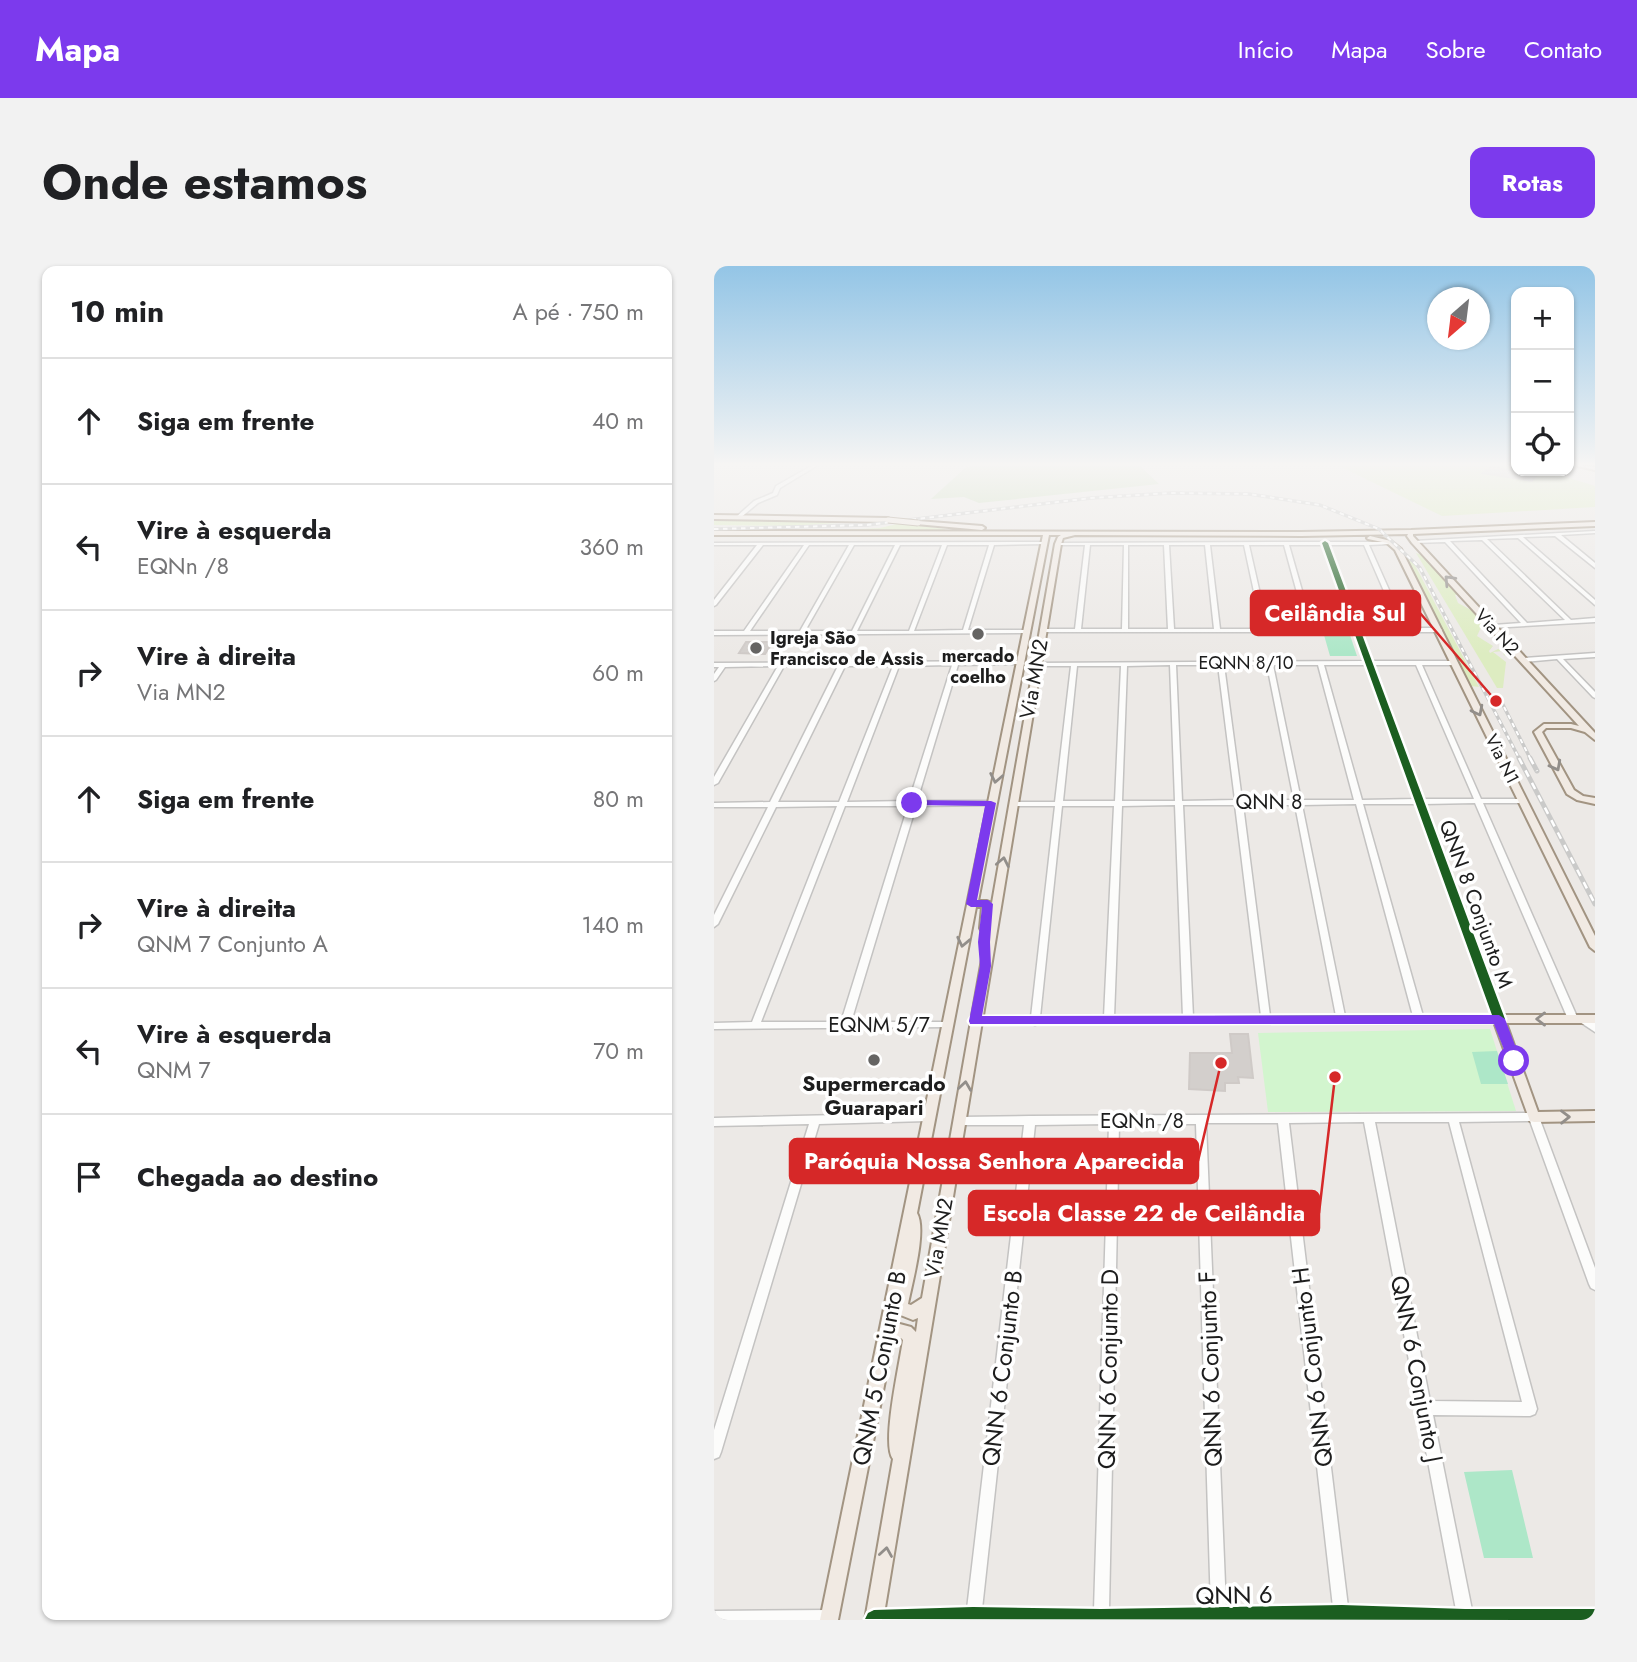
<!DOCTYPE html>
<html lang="pt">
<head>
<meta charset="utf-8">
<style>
	:root { --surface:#fff; --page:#f2f2f2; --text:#202124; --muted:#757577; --line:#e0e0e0; --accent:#7c3aed }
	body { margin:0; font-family:Jost,sans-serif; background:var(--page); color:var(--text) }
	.controls { position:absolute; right:21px; top:21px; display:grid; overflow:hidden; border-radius:14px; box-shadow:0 2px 5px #0004 }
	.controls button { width:63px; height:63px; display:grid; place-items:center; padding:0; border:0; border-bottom:2px solid var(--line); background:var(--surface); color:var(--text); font:35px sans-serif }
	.compass { position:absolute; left:713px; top:21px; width:63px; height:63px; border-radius:50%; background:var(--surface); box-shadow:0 2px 5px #0004; rotate:208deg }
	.stop { position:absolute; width:21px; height:21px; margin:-16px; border:5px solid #7c3aed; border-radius:50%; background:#fff }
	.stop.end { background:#7c3aed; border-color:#fff; box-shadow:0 2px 7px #0008 }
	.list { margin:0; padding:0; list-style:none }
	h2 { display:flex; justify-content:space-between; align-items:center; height:91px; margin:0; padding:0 28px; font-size:30px }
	h2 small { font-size:23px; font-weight:400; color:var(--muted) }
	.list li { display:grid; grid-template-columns:46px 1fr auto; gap:21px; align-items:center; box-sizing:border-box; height:126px; padding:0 28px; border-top:2px solid var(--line) }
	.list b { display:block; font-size:26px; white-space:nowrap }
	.list p { margin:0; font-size:23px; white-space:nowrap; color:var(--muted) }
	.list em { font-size:23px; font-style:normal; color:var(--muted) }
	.icon { flex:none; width:38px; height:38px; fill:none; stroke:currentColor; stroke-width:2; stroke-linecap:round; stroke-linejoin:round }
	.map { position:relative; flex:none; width:881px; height:1354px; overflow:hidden; border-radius:14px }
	header { display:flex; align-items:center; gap:42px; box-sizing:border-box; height:98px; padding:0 35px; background:var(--accent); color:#fff }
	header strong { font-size:33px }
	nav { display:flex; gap:38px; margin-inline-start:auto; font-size:24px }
	.intro { display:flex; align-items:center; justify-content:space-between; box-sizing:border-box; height:168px; padding:0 42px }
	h1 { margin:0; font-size:49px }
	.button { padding:18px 32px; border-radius:14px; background:var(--accent); color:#fff; font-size:24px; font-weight:700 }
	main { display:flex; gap:42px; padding:0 42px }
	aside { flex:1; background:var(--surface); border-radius:14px; box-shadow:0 2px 5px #0004 }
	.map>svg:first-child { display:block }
</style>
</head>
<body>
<header>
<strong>Mapa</strong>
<nav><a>Início</a><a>Mapa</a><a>Sobre</a><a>Contato</a></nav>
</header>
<div class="intro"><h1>Onde estamos</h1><a class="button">Rotas</a></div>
<main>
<aside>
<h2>10 min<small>A pé · 750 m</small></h2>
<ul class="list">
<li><svg class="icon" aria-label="ahead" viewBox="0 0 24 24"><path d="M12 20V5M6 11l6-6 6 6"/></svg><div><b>Siga em frente</b></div><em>40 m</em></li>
<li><svg class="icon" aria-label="left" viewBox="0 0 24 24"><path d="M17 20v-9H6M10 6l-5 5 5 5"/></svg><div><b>Vire à esquerda</b><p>EQNn /8</p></div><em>360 m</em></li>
<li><svg class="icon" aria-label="right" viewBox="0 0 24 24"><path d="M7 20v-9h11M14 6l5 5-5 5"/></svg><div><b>Vire à direita</b><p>Via MN2</p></div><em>60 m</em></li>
<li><svg class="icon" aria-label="ahead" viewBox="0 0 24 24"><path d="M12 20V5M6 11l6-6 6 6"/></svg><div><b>Siga em frente</b></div><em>80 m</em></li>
<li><svg class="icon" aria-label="right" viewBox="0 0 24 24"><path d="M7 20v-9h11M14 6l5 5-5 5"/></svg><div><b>Vire à direita</b><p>QNM 7 Conjunto A</p></div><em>140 m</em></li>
<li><svg class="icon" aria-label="left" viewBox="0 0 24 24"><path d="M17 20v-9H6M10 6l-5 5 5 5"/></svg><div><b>Vire à esquerda</b><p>QNM 7</p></div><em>70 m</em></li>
<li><svg class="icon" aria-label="arrive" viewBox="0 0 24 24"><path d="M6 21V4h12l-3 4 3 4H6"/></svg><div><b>Chegada ao destino</b></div></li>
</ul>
</aside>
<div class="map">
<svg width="881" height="1354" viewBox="0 0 881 1354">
	<rect width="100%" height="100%" fill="#ece9e6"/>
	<path fill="#ddecc1" d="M623,199H802V205H833L881,220V241L728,250Z
		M0,254L156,255L78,260L0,259Z
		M187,257L232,263L227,266H89L166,262Z
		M702,287L708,289L746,329H741L744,337L757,344L769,357L763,370L779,380L775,385L776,387L784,383L793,386L790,390L789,385L779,386L792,396L789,422H783Z
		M694,288L703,303L765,421L757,420L690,289Z"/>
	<path fill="#c9ddb8" d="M262,199H425L445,218L265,237L250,231L217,233L251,202Z"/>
	<path fill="#d2f5ce" d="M776,763L802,845L554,846L544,767Z"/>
	<path fill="#ade7c8" d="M610,369H636L643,390H616Z
		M783,785L794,818H767L758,786Z
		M798,1204L819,1292H770L750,1206Z"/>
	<path fill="#d3cfcc" stroke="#cfcac7" stroke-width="2" d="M776,201L809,206L824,208L818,215L769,207Z
		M32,376H59L51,388L25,387Z
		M516,768H534L539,812L524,811L525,817H511V825L475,823L476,787H518Z"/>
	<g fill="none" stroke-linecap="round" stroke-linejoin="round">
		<g stroke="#c4c3c2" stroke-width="3">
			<path id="minor" d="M99,199H104L66,222L63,229L44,237L25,253L21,252L40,235L59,227L62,220Z
				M881,265V267L847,269L881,297V302L841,270L809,271L881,334V339L804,272L773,273L857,354L881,352V356L777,362V360L779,359L807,357L731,276L700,277L698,276L700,275ZM768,274L851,354L813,357L736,275Z
				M330,276H332V278L280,279L254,364H312L314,365V367L0,369V365H30L90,279H49L2,339L0,340V334L43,279H0V277ZM95,279H135L86,365H36ZM140,279H181L138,365H91ZM186,279H228L195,365H143ZM233,279H275L249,364L200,365Z
				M572,276H677L679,277L677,278L655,279L692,362H725L728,364L725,366H646L657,395H740L743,397L740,399H708L767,533H809L813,535L809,537H769L864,753L862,755H856L854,753L761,537L710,538L790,753L788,755L324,758L321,759L318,758L258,757L256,755L258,753L261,752L317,751L341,540H300L296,538L300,536H341L357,400H323L321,399V397L651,395L641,366H327V364L329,363H361L371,279H344L342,278L344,277ZM376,279H410L408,363H367ZM414,279H450L454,363H414ZM455,279H491L500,363H460ZM496,279H530L548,363H506ZM535,279H570L593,363H554ZM575,279H609L639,363H599ZM614,279H650L686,362H645ZM456,399L461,535H408L413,400ZM462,399H504L521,534L468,535ZM510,399H553L580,534H528ZM559,399H604L640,534H587ZM610,399H653L701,533L648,534ZM659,399H702L760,533H708ZM363,400H407L401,535H349ZM642,538L699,750H631L588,539ZM649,538H703L779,750H709ZM461,539L469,751H400L408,540ZM469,539H521L547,750L479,751ZM529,539H581L622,750H556ZM348,540H400L390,751H326Z
				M881,387V391L849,393L881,426V432L879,431L843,393L809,396L806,394L809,392Z
				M305,395L308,397L307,398L244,399L203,535H277L281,537L277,539L202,540L137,756H232L235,757L237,759L235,761L0,763V757L38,756L123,540L62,541L4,658L0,661V649L54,541H0V537L56,536L124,400H70L4,517L0,519V511L64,400L11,401L2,414L0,415V408L5,401H0V397ZM238,399L195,535L133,536L185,400ZM131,400H179L125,536H64ZM131,540H194L127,756H47Z
				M869,751L881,757V766L866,756L864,754L866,752Z
				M213,847L217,848L218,851L217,854L213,855L105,858L7,1186L5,1191L0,1193V1164L95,858L0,860V852Z
				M820,847L824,848L825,851L881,1002V1024L877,1022L875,1018L816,855L745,856L823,1143L821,1148L816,1150L719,1149L758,1344H881V1354H153L155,1348L160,1345L253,1343L310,859H247L243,858L242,855L243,852L247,851L316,850ZM650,856L742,1344L634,1341L575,857ZM661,856H735L808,1136L716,1135ZM492,857H564L619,1341L512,1342ZM395,858L380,1344L268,1343L321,859ZM405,858H482L497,1343L395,1344Z
				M115,1344L120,1347L123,1352L122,1354H0V1345Z"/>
		</g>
		<g stroke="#a29482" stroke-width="4">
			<path id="major" d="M864,199L881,201V204L864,200Z
				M0,249L174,252L177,254L174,256L0,253Z
				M204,255L268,260L271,262L268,264L202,258V256Z
				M881,256V260L699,268V270L881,467V474L871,466L857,462H832L828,466L860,524L869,530L881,532V538L863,534L853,528L820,466L830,458H857L865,460L698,277L693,270L694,268L587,270L361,269L349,272L347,278L169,1354H151L179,1193C167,1179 186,1096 189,1074L187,1072H182L178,1079L124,1354H106L329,269H0V265L587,266L697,264ZM335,269H347L344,271L341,278L278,637L273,635H264ZM262,641H268L266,662L267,664L273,665L208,1032L197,1039L194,1038C198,1017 213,964 203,947ZM184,1048L199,1054L204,1052L202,1066L197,1061L182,1057Z
				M656,270L677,275L687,283L881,670V685L876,681L681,284L673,277L654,273L653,272Z
				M785,749H881V757H792L824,846L881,845V855L820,856L816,855L779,753L781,750Z"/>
		</g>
		<use href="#minor" fill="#fcfcfb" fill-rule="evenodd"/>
		<use href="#major" fill="#f1eae3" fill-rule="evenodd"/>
		<g stroke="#cacac9" stroke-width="3.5">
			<path id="rail-far1" d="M0,263L153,259L377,232L457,227L535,228L606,239L665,263L706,302L806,494
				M786,433L817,494"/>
		</g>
		<g stroke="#cacac9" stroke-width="5">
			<path id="rail" d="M805,492L881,638
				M816,492L823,505"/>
		</g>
		<use href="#rail-far1" stroke="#fff" stroke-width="2" stroke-dasharray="4.5" stroke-linecap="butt"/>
		<use href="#rail" stroke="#fff" stroke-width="2.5" stroke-dasharray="7" stroke-linecap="butt"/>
		<g stroke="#a29482" stroke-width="7" stroke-linecap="butt">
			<path id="major-bridge" d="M174,254L204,257"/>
		</g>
		<use href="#major-bridge" stroke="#f1eae3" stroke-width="5"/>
		<g stroke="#fff" stroke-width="5">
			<path id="cycleway" d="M611,275L614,277L791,753L789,756L257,758L255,755L257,752L261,751L778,749L608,277Z
				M628,1339L751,1343H881V1354L151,1353L154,1347L160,1344L259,1341L387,1343Z"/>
		</g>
		<use href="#cycleway" fill="#1b5e20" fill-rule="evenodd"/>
	</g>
	<defs><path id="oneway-chevron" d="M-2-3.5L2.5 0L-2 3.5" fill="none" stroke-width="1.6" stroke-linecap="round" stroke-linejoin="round" transform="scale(1.75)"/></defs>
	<g stroke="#928e8a">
		<use href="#oneway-chevron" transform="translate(735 314) rotate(-133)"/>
		<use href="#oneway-chevron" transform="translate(764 445) rotate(63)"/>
		<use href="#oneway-chevron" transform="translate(842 500) rotate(62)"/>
		<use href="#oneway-chevron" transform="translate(282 512) rotate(101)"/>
		<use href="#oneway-chevron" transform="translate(289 596) rotate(-79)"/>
		<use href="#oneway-chevron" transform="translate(249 676) rotate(102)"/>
		<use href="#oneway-chevron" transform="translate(827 753) rotate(-180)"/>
		<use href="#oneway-chevron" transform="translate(251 820) rotate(-82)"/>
		<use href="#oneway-chevron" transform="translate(851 851) rotate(-1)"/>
		<use href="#oneway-chevron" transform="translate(172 1286) rotate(-81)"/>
	</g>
	<linearGradient id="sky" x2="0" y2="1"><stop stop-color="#93c5e6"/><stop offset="0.51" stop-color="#f6f5f4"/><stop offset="1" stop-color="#f6f5f4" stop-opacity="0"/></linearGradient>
	<rect width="881" height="389" fill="url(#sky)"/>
	<path fill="#7c3aed" d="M198,534L277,535L282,537L263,634H274L279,638L276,676L277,700L268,750L785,749L791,753L807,795L805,799H796L780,758H256L255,755L266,700L264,676L268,641H257L252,638L271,540L195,539L193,537Z"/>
	<g fill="#656463" stroke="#fff" stroke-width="2.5">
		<circle cx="264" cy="368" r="7"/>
		<circle cx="42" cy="382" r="7"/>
		<circle cx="160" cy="794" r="7"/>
	</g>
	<g text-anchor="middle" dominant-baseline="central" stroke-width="7" stroke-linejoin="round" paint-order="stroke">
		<g font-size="18" fill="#1d1d1d" stroke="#fff">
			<text transform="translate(783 366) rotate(47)">Via N2</text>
			<text x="532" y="397">EQNN 8/10</text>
			<text transform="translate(788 493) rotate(63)">Via N1</text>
		</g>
		<g font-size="18" font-weight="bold" fill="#1d1d1d" stroke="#fff" text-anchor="start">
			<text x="56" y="372">Igreja São<tspan x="56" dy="21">Francisco de Assis</tspan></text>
			<text x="264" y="390" text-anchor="middle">mercado<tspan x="264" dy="21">coelho</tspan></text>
		</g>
		<g font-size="21" fill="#1d1d1d" stroke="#fff">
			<text transform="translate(320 413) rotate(-80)">Via MN2</text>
			<text x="555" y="536">QNN 8</text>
			<text transform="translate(762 638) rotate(70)">QNN 8 Conjunto M</text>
			<text x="165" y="759">EQNM 5/7</text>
			<text x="428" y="855">EQNn /8</text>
			<text transform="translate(225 972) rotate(-80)">Via MN2</text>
		</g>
		<g font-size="21" font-weight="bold" fill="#1d1d1d" stroke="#fff">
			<text x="160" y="818">Supermercado<tspan x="160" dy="24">Guarapari</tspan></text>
		</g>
		<g font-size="24" fill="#1d1d1d" stroke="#fff">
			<text transform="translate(598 1101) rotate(-97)">QNN 6 Conjunto H</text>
			<text transform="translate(165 1102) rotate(-79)">QNM 5 Conjunto B</text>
			<text transform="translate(288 1102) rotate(-83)">QNN 6 Conjunto B</text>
			<text transform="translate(394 1103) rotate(-89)">QNN 6 Conjunto D</text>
			<text transform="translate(496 1103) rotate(-92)">QNN 6 Conjunto F</text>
			<text transform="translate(703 1103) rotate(79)">QNN 6 Conjunto J</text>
			<text transform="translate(520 1329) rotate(-1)">QNN 6</text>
		</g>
	</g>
	<path fill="none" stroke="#d62828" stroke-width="2.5" d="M782 435L706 347M507 797L484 895M621 811L605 947"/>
	<g fill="#d62828" stroke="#fff" stroke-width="2.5">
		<circle cx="782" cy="435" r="7"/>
		<circle cx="507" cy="797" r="7"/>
		<circle cx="621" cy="811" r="7"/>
	</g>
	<g fill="#d62828" stroke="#d62828" stroke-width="2.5">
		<rect x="537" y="325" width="169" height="44" rx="7"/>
		<rect x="76" y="873" width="408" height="44" rx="7"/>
		<rect x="255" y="925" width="350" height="44" rx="7"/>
	</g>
	<g font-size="23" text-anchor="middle" font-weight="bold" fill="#fff">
		<text x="621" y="355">Ceilândia Sul</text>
		<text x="280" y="903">Paróquia Nossa Senhora Aparecida</text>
		<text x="430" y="955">Escola Classe 22 de Ceilândia</text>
	</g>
</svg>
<div class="controls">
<button>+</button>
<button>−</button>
<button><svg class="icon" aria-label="locate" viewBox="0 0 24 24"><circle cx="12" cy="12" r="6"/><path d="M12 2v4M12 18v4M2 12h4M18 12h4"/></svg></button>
</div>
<svg class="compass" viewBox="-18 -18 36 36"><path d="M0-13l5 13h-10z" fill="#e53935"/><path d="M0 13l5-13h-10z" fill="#757577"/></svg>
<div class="stop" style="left:800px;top:795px"></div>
<div class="stop end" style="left:198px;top:537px"></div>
</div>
</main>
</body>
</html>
